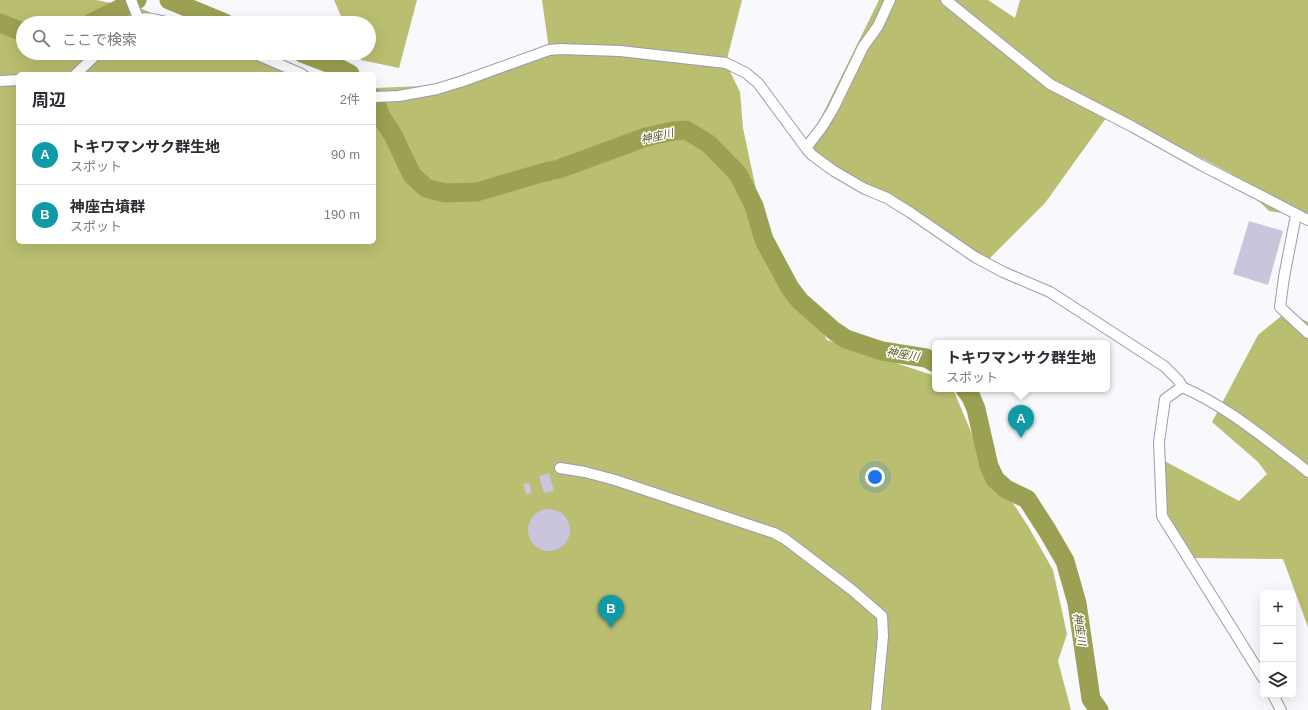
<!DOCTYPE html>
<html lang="ja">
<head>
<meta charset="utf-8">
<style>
	:root { --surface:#fff; --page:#f7f7f7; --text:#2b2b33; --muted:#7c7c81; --line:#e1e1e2; --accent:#767820 }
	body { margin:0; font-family:Arial,"Noto Sans JP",sans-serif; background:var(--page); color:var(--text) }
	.controls { position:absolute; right:12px; bottom:12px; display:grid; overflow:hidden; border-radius:6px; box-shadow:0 4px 16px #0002 }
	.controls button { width:36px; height:36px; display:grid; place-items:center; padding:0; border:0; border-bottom:1px solid var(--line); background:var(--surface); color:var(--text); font:20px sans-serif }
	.you { position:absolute; left:875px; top:477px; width:14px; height:14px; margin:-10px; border:3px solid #fff; border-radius:50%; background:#1a73e8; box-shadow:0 0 0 6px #1a73e833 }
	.badge { display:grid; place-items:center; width:26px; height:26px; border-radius:50%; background:var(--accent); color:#fff; font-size:13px; font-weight:700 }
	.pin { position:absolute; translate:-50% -33px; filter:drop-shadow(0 1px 2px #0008) }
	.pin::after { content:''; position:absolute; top:21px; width:14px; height:12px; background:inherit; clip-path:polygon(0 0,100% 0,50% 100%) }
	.popup { position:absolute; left:932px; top:340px; width:178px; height:52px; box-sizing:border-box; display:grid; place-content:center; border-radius:6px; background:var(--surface); filter:drop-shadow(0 1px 3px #0005); font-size:13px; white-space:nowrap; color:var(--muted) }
	.popup b { font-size:15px; color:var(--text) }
	.popup::after { content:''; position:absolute; left:50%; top:100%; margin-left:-8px; border:8px solid transparent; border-top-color:var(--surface) }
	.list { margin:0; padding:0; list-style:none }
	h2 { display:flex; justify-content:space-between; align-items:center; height:52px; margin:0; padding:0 16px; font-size:17px }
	h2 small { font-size:13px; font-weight:400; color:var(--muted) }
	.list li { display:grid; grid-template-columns:26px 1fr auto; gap:12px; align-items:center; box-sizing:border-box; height:60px; padding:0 16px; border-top:1px solid var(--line) }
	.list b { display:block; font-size:15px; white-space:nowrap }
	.list p { margin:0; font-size:13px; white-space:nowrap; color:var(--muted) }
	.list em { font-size:13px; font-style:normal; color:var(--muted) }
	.icon { flex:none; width:22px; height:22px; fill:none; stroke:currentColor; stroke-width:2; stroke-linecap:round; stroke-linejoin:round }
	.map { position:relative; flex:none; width:1308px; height:710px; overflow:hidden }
	.search { position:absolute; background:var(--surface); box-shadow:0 4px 16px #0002; left:16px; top:16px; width:360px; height:44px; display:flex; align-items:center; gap:10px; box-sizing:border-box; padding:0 14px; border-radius:22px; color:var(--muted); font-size:15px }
	.panel { position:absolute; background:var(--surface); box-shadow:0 4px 16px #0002; left:16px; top:72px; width:360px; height:172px; border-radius:6px }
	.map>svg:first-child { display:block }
</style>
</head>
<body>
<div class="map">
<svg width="1308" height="710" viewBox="0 0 1308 710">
	<rect width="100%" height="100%" fill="#f9f8fd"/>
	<path fill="#babe71" d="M0,0H96L142,9L177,23H23V53H253L316,74H18V242H374V88L450,85L549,50L542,0H742L726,63L740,92L743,128L761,213L827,340L935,376V389H953L979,451L1028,526L1053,570L1067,634L1058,661L1071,710H0Z
		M334,0H417L399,68L361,60L358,53H369V23H344Z
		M879,0H988L1015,18L1020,0H1308V220L1296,215L1269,211L1230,173L1188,151L1173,149L1109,114L1045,203L985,263L806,148Z
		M1286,312L1308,322V627L1283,559L1193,558L1162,516L1159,458L1239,501L1267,474L1258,462L1212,422L1258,335Z"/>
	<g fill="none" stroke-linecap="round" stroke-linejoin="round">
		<path stroke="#9ca053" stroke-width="19" d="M169,0L225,23
			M0,23L23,32
			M91,23L137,0
			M302,53L331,64L350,74
			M374,98L380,115L393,135L412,175L426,188L445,193L477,192L541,173L559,169L646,137L673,131L686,130L709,144L738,174L754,206L764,240L790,288L800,301L834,331L846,339L882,351L926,358L935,363
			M965,389L971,397L976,409L989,466L995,479L1006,489L1027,499L1047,530L1065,561L1077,603L1091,699L1099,710"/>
	</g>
	<path fill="#cac5dd" d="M1249,221L1283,231L1268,285L1233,274Z
		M549,473L554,491L544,493L539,476Z
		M529,483L532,493L526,495L523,484Z
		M528 530a21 21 0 1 1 42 0a21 21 0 1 1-42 0Z"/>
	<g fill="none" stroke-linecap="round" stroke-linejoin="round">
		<g stroke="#9e99b0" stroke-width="12">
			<path id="minor" d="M131,0L138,18
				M946,0L1050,84L1133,127L1201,165L1308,220
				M130,23C140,14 157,20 169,23
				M253,53L302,74
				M76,74L98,53
				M0,81L18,80
				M374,97L399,96L437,89L463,81L549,50L560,49L620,51L726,63L746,73L758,83L806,148L812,155L834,171L865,189L887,198L911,213L975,257L1003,272L1050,292L1164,366L1179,381L1182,387C1224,405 1260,435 1296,462L1308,472
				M806,148L822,127L833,109L863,47L878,26L890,0
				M1296,215L1284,277L1280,307L1308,333
				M1182,387L1165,399L1159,442L1162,516L1263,678
				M560,468L585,472L615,480L774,533L785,539L852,590L882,616L883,636L876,710
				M1273,695L1281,710"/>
		</g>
		<use href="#minor" stroke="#fff" stroke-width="10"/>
	</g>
	<g text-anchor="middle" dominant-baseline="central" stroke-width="3" stroke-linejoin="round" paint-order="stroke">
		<g font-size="11" font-style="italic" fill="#575920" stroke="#fff">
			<text transform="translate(657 136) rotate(-13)">神座川</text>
			<text transform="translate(903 354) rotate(9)">神座川</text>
			<text transform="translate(1080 629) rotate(82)">神座川</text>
		</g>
	</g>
</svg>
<div class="controls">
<button>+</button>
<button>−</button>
<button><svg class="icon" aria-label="layers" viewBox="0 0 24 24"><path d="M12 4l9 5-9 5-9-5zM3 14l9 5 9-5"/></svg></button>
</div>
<div class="you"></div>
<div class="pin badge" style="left:1021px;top:438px;background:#0f9aa8">A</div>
<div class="popup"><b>トキワマンサク群生地</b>スポット</div>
<div class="pin badge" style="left:611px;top:628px;background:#0f9aa8">B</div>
<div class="search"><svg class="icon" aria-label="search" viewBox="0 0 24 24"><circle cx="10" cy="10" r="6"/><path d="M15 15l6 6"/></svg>ここで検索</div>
<section class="panel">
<h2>周辺<small>2件</small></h2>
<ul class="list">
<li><span class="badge" style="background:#0f9aa8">A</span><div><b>トキワマンサク群生地</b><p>スポット</p></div><em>90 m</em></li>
<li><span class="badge" style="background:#0f9aa8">B</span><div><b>神座古墳群</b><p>スポット</p></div><em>190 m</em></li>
</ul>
</section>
</div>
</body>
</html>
